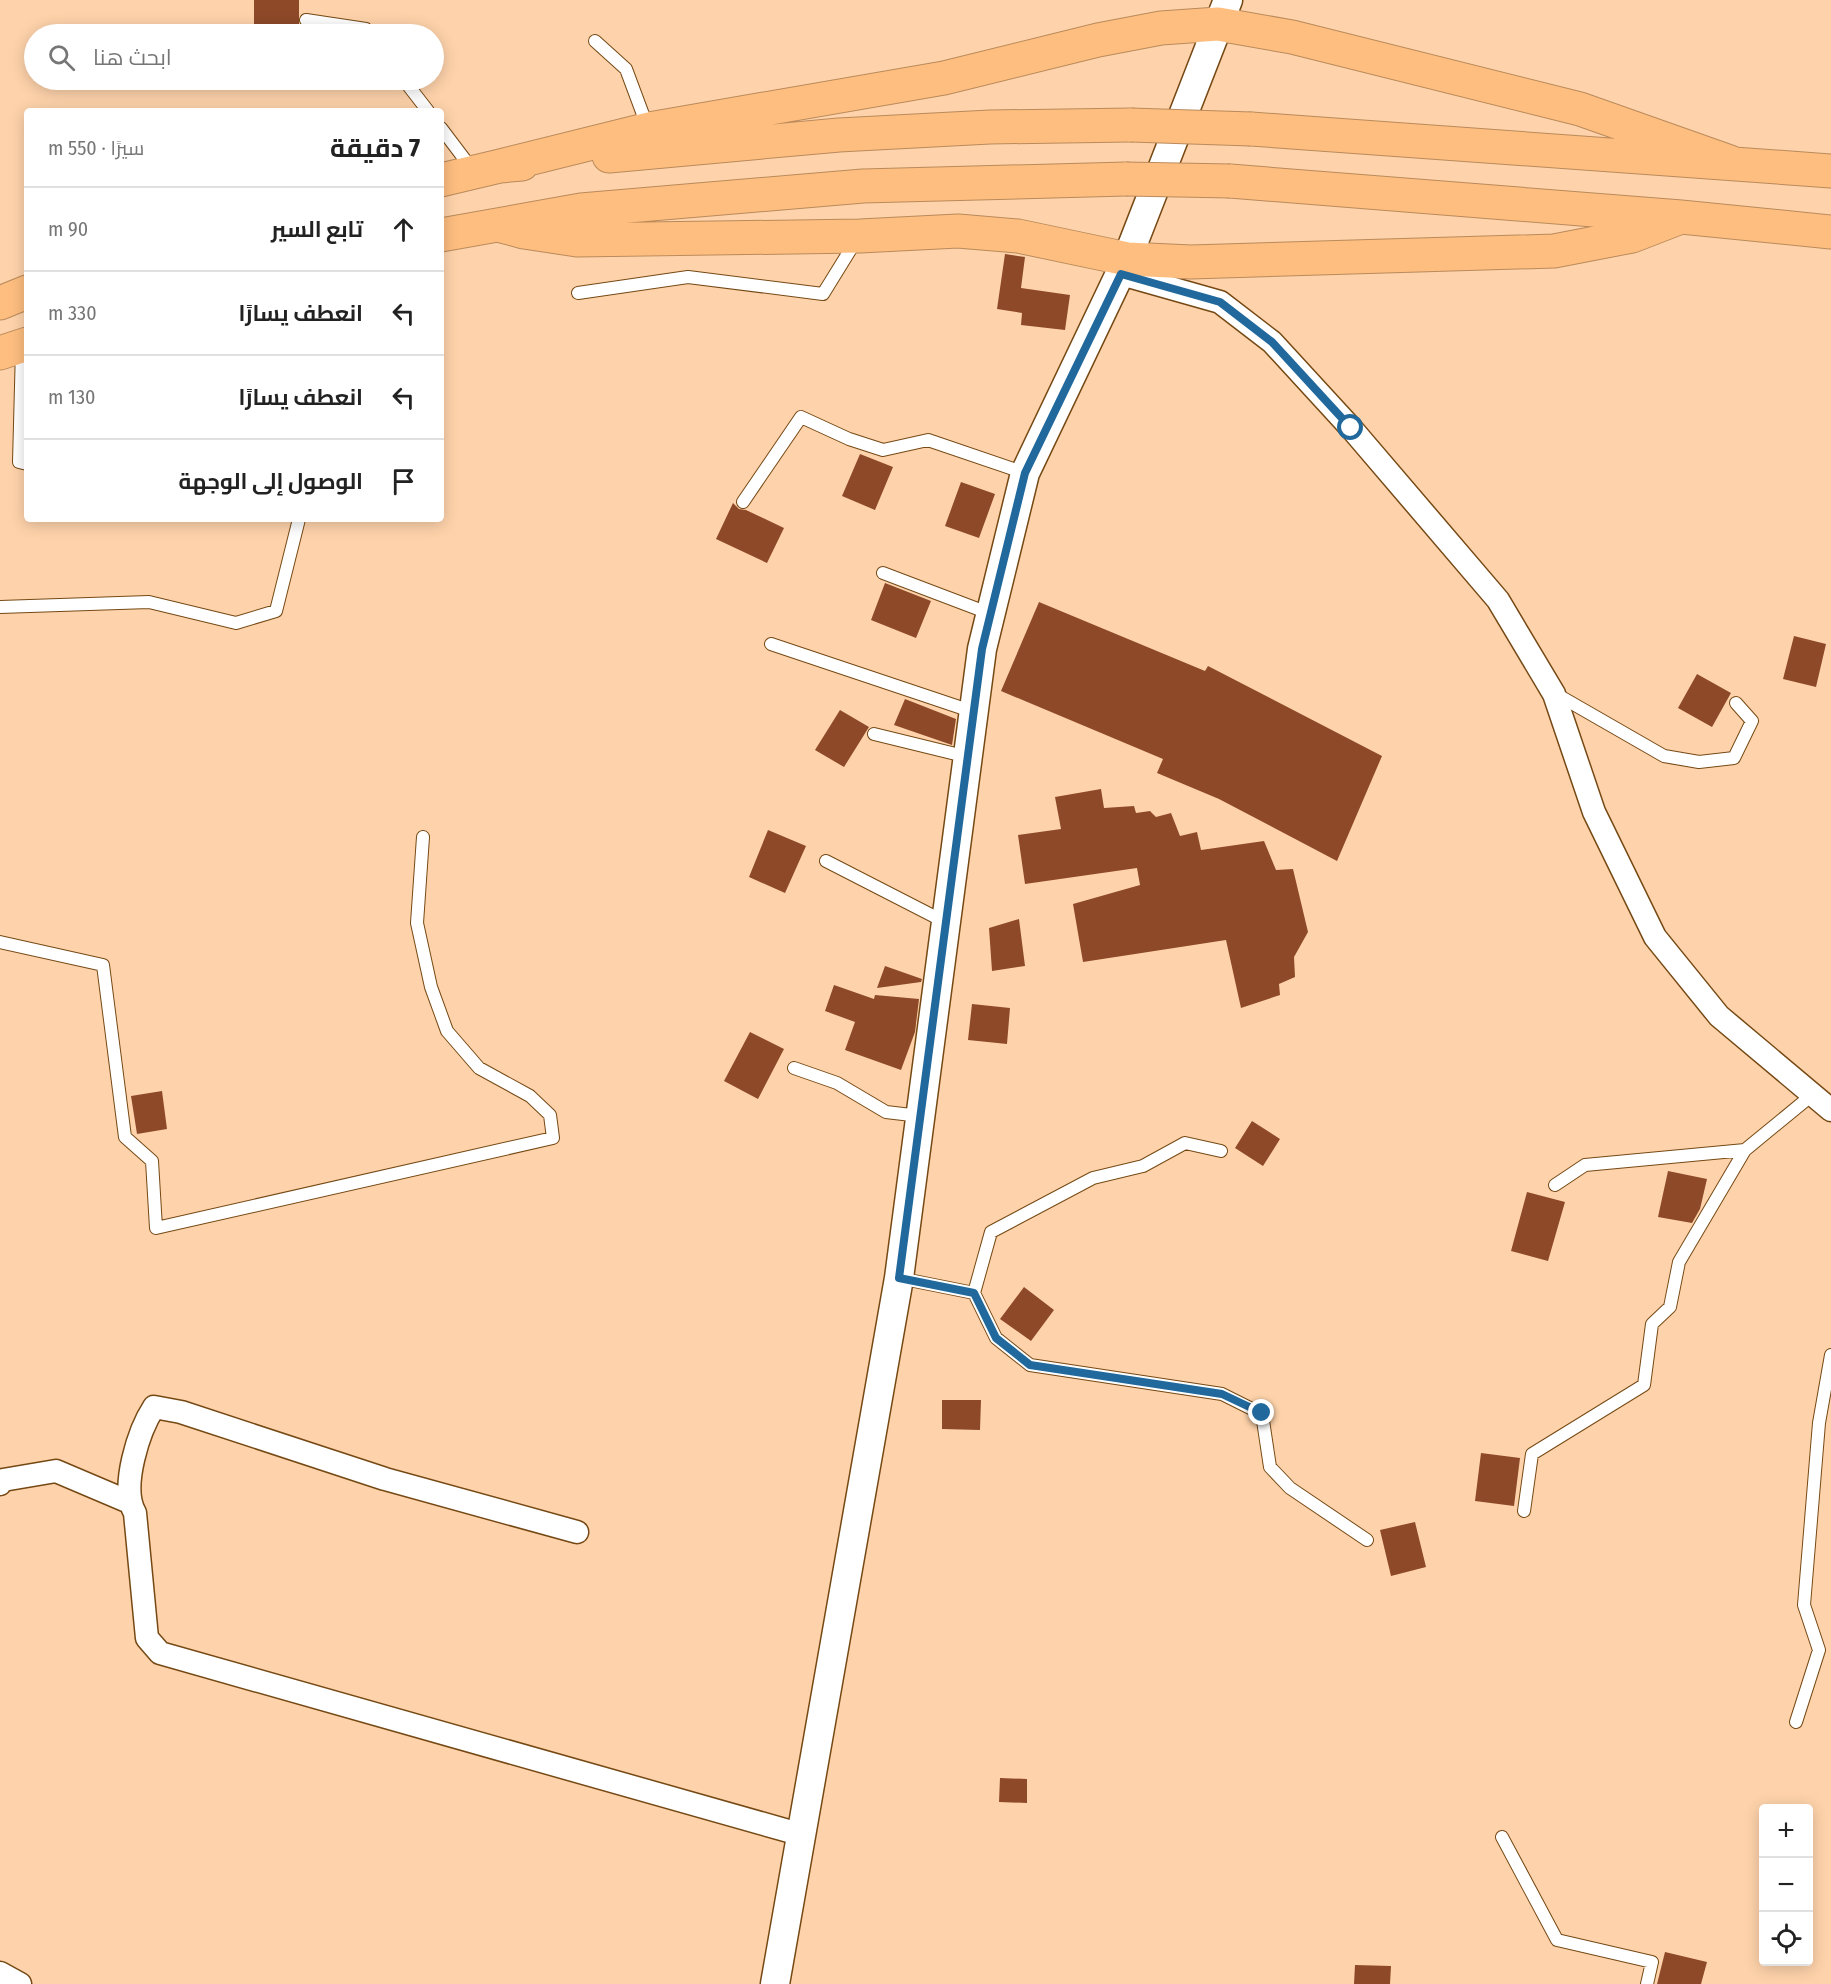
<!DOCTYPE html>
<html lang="ar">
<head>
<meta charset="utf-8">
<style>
	:root { --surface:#fff; --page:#f2f2f2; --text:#222; --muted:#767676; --line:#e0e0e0 }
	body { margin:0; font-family:"Fira Sans Condensed",Cairo,sans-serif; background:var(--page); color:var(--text); direction:rtl }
	.controls { position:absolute; right:18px; bottom:18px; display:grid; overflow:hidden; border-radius:6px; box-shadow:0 3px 15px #0003 }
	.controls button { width:54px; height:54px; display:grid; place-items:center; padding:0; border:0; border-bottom:2px solid var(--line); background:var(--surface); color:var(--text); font:30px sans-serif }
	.stop { position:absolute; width:18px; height:18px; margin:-14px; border:4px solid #21699d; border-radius:50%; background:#fff }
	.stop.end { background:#21699d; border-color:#fff; box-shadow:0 2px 6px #0008 }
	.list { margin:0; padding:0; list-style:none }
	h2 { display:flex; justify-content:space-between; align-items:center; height:78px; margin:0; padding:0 24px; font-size:26px }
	h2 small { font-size:20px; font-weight:400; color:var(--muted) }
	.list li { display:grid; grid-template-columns:39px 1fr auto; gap:18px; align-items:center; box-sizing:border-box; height:84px; padding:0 24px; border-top:2px solid var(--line) }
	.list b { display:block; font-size:22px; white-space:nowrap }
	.list em { font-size:20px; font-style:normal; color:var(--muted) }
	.icon { flex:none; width:33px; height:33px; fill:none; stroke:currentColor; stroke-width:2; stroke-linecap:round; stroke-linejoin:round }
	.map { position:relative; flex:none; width:1831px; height:1984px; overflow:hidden; direction:ltr }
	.search { position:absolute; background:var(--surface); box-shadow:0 3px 15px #0003; left:24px; top:24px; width:420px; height:66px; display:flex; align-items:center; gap:15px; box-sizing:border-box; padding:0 21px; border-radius:33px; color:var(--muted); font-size:22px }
	.panel { position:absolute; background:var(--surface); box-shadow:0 3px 15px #0003; left:24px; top:108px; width:420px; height:414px; border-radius:6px; direction:rtl }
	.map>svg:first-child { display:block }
</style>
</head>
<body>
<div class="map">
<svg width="1831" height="1984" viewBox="0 0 1831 1984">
	<rect width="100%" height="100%" fill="#fed3ab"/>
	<path fill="#8e4929" d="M254,0H299V25L254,26Z
		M1005,254L1025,257L1021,288L1070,295L1065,330L1021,325L1022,313L997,309Z
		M860,454L893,467L875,510L842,496Z
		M961,482L995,494L979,538L945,526Z
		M733,503L739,509L746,510L784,528L767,563L716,539Z
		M885,583L931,601L916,638L871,620Z
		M1039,602L1205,671L1208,666L1382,756L1337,861L1219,799L1157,773L1163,759L1001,691Z
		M1794,636L1826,644L1816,687L1783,679Z
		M1697,674L1731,693L1712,727L1678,708Z
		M905,699L956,719L952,745L894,725Z
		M840,710L869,727L844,767L815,750Z
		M1101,789L1104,808L1134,806L1136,813L1150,811L1156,817L1171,813L1180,836L1197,832L1201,850L1264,841L1276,870L1293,869L1308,932L1294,957L1295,977L1279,984L1280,995L1241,1008L1226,940L1083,962L1073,904L1140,885L1137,868L1025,884L1018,835L1061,829L1055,797Z
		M768,830L806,846L785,893L749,877Z
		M1019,919L1025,966L992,971L989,928Z
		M885,966L922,979L921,982L877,988Z
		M834,985L874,999L875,995L919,999L915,1032L901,1070L845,1050L855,1022L825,1011Z
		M972,1004L1010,1008L1007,1044L968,1040Z
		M750,1032L784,1049L758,1099L724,1081Z
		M162,1091L167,1129L137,1134L131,1096Z
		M1252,1121L1280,1139L1263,1166L1235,1148Z
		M1668,1171L1707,1179L1700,1209L1692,1223L1658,1217Z
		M1527,1192L1565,1202L1548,1261L1511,1251Z
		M1024,1287L1054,1310L1031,1341L1000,1319Z
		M942,1400H981L980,1430L942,1429Z
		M1481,1453L1520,1458L1514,1506L1475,1501Z
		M1415,1522L1426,1567L1391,1576L1380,1530Z
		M1000,1778L1027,1779V1803L999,1802Z
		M1665,1952L1707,1962L1701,1984H1657Z
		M1355,1965L1391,1966L1390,1984H1354Z"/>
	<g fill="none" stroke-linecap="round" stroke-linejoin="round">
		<g stroke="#764914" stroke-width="14">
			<path id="service" d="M306,20L366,29L370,34
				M595,41L626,69L648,128
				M404,80L428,111
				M441,128L472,169
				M578,293L688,277L823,294L857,239
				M22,349L19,462L27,464
				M743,502L801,417L849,439L883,450L928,440L1025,473
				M883,573L991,614
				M0,607L149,602L236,623L276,611L299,519
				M771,644L974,712
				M1556,694L1664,756L1699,762L1734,758L1752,721L1736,703
				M874,734L968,757
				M826,861L945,922
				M0,942L103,965L125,1137L152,1161L156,1228L553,1138L550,1115L530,1096L479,1068L447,1031L431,987L417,923L423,837
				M794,1068L837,1083L886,1112L920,1116
				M1555,1185L1585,1165L1745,1150
				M899,1278L974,1293L996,1338L1030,1365L1222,1394L1262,1414L1270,1467L1290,1488L1367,1540
				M974,1293L991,1232L1093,1178L1143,1166L1185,1143L1221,1151
				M1524,1511L1532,1454L1644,1385L1652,1324L1670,1307L1679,1262L1745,1150L1812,1095
				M1796,1722L1819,1650L1804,1605L1819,1423L1831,1355
				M1502,1837L1557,1940L1652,1962L1647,1984"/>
		</g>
		<g stroke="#764914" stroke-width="25">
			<path id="minor" d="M1121,274L1220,302L1272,342L1351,428L1498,600L1554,694L1594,812L1655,937L1719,1016L1831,1110
				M0,1484L3,1480L56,1471L129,1502
				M577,1532L385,1479L181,1412L154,1407C139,1430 120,1487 135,1513L147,1638L160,1653L799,1834
				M0,1973L20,1984"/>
		</g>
		<g stroke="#764914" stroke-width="31">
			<path id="tertiary" d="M775,1984L899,1278L982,649L1025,473L1127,259L1228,0"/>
		</g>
		<g stroke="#ba8a5a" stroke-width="35">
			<path id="motorway" d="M1251,129L1831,171
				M609,156L839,135L990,127L1131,125
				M500,166L649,129L944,78L1098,40L1161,28L1218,24L1292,37L1580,109L1730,162
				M441,180L500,166L522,164
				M1230,181L1681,217L1831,232
				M498,225L524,232L577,240L860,236L958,231L1018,236L1127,259L1191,262L1554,251L1632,236L1681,217
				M441,235L581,210L863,186L1126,179
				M0,303L27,292
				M0,353L27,344"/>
		</g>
		<use href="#service" stroke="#fff" stroke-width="12"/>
		<use href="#minor" stroke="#fff" stroke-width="22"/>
		<use href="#tertiary" stroke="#fff" stroke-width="28"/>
		<use href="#motorway" stroke="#febe80" stroke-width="33"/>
		<g stroke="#ba8a5a" stroke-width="35" stroke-linecap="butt">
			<path id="motorway-bridge" d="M1131,125L1251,129
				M1126,179L1230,181"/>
		</g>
		<use href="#motorway-bridge" stroke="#febe80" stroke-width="33"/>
	</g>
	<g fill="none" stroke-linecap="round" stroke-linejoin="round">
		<path stroke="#21699d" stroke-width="8" d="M1262,1413L1222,1394L1030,1365L996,1338L974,1293L899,1278L982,649L1025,473L1121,274L1220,302L1272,342L1351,428"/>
	</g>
</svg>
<div class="controls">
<button>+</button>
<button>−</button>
<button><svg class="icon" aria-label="locate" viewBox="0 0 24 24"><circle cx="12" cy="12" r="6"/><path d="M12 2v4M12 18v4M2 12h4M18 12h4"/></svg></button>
</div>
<div class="stop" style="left:1351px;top:428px"></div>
<div class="stop end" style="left:1262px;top:1413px"></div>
<div class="search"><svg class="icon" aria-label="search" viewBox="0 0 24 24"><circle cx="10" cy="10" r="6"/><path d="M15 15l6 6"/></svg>ابحث هنا</div>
<section class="panel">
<h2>7 دقيقة<small>سيرًا · 550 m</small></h2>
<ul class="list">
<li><svg class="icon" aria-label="ahead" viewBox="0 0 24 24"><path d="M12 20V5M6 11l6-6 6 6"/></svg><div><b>تابع السير</b></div><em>90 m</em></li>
<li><svg class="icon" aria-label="left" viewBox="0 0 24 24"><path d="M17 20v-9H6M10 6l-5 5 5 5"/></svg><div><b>انعطف يسارًا</b></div><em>330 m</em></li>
<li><svg class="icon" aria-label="left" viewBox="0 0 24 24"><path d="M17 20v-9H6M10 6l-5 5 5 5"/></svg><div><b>انعطف يسارًا</b></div><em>130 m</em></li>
<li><svg class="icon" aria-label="arrive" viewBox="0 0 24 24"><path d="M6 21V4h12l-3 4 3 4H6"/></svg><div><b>الوصول إلى الوجهة</b></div></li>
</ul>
</section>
</div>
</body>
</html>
